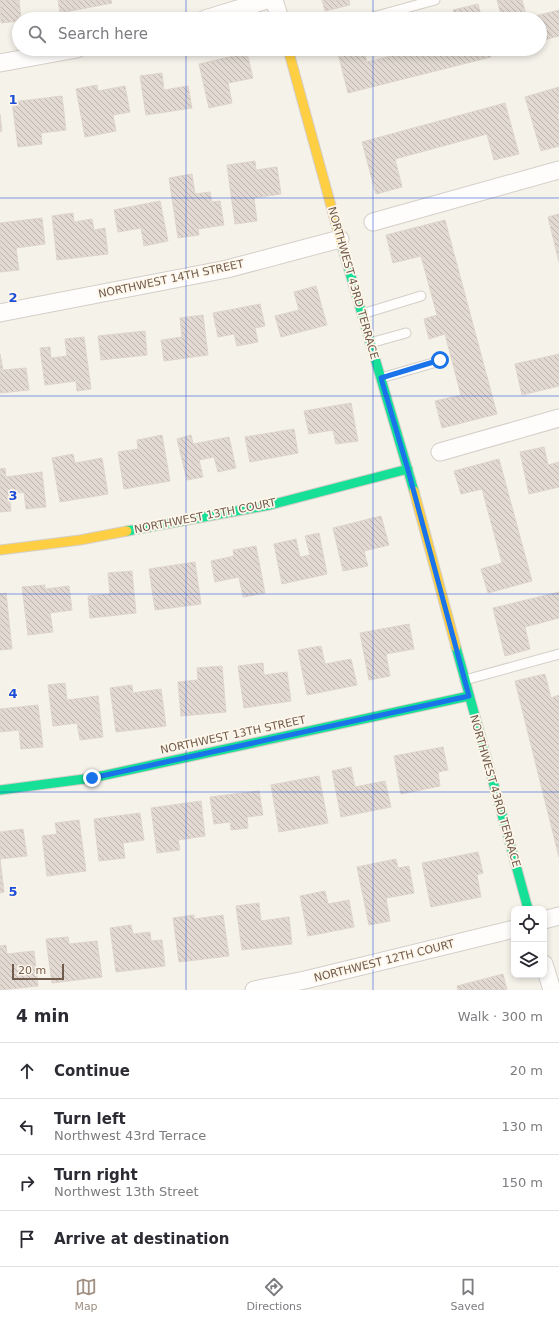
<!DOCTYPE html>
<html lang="en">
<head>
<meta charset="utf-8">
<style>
	:root { --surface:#fff; --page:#f7f7f7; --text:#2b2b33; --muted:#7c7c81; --line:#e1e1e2; --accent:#9f9083 }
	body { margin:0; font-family:"DejaVu Sans",sans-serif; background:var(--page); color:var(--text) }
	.controls { position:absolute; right:12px; bottom:12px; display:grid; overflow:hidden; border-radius:8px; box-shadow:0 2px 6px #0003 }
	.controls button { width:36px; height:36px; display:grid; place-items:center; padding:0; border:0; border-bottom:1px solid var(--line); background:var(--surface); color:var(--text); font:20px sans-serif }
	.scale { position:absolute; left:12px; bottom:10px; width:52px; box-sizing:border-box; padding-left:4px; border:2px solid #715b4c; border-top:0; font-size:11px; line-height:14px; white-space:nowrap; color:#715b4c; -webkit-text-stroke:3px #fef7eb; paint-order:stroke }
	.stop { position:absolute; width:12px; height:12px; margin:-9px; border:3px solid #1a73e8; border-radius:50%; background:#fff }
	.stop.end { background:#1a73e8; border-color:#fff; box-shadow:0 1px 4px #0008 }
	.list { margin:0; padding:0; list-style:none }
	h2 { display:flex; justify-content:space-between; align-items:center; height:52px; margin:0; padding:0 16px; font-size:17px }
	h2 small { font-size:13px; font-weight:400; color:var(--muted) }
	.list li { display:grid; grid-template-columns:26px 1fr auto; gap:12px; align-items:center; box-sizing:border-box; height:56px; padding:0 16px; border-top:1px solid var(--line) }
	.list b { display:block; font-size:15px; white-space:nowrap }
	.list p { margin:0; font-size:13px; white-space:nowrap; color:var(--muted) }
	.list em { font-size:13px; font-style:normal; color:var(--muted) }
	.icon { flex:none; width:22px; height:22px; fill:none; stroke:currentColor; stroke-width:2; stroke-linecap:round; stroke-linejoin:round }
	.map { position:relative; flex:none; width:559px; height:990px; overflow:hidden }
	.search { position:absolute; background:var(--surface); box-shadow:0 2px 6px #0003; left:12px; right:12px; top:12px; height:44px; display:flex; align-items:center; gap:10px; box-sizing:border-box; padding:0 14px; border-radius:22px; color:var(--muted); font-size:15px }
	.sheet { height:276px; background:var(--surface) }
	nav { display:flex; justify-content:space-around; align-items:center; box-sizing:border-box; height:56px; border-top:1px solid var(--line); background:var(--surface); font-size:11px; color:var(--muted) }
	nav a { display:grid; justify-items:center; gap:2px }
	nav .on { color:var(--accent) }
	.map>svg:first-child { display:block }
</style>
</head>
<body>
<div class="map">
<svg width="559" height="990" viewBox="0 0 559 990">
	<defs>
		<pattern id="building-back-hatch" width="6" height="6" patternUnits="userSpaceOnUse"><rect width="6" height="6" fill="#e2dad2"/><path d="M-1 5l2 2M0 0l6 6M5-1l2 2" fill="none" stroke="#bcb4ad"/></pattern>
	</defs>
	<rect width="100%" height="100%" fill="#f5f2ea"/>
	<path fill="url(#building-back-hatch)" stroke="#ded5cc" d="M0,0H19L21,19H19V21L1,23Z
		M58,0H111L112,3L60,13Z
		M322,0H349L350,5L325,11Z
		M497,0H522L527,18L559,10V36L540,41V19H502Z
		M478,4L482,19H456L453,10Z
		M337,49H363L367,62L420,49H489L491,57L348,93Z
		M247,53L253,78L228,83L232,103L209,108L199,64Z
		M162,73L164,90L188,86L192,108L146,115L140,76Z
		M97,85L98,91L125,86L130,112L113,115L116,131L85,137L76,89Z
		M559,87V114H557L559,121V146L541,151L525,97Z
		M62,96L66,130L41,133L42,144L18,147L12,102Z
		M505,103L519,154L494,160L487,134L395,159L402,187L376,194L362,142Z
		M0,114L2,131L0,132Z
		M255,161L256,170L277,167L281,194L254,198L257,221L235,224L227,165Z
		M192,174L195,194L210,192L212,202L220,201L224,225L198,229L199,235L178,238L169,178Z
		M160,201L168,241L144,246L141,228L118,232L114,210Z
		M73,213L74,222L92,219L94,230L105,228L108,254L57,260L52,216Z
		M559,214V262L548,217Z
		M42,218L45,244L16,248L19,270L0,272V223Z
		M445,220L497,414L442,428L435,401L461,395L445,334L429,339L424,319L437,315L421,256L393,263L386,235Z
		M316,286L327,325L281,337L275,316L299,310L294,292Z
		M260,304L265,326L255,328L258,342L237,346L234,334L218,337L213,313Z
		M203,315L208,355L164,361L161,340L182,337L180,318Z
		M145,331L147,355L101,360L98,336Z
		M84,337L91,389L77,391L76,381L45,385L40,348L50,347L51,358L67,356L65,339Z
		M0,354L3,370L26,368L29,390L0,393Z
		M559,354V386L522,395L515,364Z
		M351,403L358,441L336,444L333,430L309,434L304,411Z
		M294,429L298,453L250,462L245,437Z
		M162,435L170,481L124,489L118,452L138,449L137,440Z
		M191,435L193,444L229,437L236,468L218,472L214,457L199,460L203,477L187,480L177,439Z
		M544,447L548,465L559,462V487L529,494L520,452Z
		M73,454L75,463L102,458L108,494L60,502L52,458Z
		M499,459L532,581L488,593L481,569L502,563L482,489L461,494L454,471Z
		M5,468L6,477L42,472L46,507L26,509L24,492L9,494L11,511L0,512V469Z
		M381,516L389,545L364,551L368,566L343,571L333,528Z
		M319,533L327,574L282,584L274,544L296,539L300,557L310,555L305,536Z
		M256,546L265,593L243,597L239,577L215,582L211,561L234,556L233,550Z
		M195,562L201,604L155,610L149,569Z
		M132,571L136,613L90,618L88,596L110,594L108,573Z
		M45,585V589L69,586L72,610L50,613L53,632L28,635L22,587Z
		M559,592V618L525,627L530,649L505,656L493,608Z
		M6,593L12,649L0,650V594Z
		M409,624L414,649L386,654L390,676L369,680L360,633Z
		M321,646L325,664L351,659L357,685L307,695L298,650Z
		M263,663L264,675L287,672L291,701L244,708L238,666Z
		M222,666L226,712L181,716L178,682L198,680L197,668Z
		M545,674L551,698L559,695V857L515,681Z
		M65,683L67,700L98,696L103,737L80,740L77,723L53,726L48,685Z
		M132,685L133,693L161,689L166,726L116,732L110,688Z
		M38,705L43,747L21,749L19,730L0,732V709Z
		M443,747L448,770L438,772L440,786L401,794L394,756Z
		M351,767L355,787L385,781L391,807L341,817L332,771Z
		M319,776L328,823L279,832L271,785Z
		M259,791L263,815L247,817L248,828L231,830L230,822L214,824L210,797Z
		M201,801L205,836L178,840L180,850L157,853L151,808Z
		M140,813L144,840L123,843L125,858L99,861L94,819Z
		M79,820L86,871L47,876L42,836L57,834L55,823Z
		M23,829L27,856L0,859L4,892L0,893V832Z
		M478,852L483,873L477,875L481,897L431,907L422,863Z
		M396,859L398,868L409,866L414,893L386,898L390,921L369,925L357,867Z
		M325,891L328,904L349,900L354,927L308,936L300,896Z
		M259,903L261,921L289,917L292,944L242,950L236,906Z
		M194,915V919L223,915L229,956L179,962L173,918Z
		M131,925L133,934L150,932L151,941L162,940L165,966L116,972L110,928Z
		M68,937L69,944L97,941L102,977L52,983L46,939Z
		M6,945L7,954L34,951L38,986L0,990V946Z
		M503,974L507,990H458L457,986Z"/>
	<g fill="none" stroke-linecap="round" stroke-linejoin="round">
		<g stroke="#d4cfc8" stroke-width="11">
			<path id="lane" d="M366,19L435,0
				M362,314L421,296
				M370,343L406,333
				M381,378L440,361
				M465,680L559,654"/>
		</g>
		<g stroke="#d4cfc8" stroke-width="19">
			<path id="street" d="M274,0L280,19
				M205,19L267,0
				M0,63L77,49
				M373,222L559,170
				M0,313L227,269L340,239
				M440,452L559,418
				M544,920L559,916
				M544,964L552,990
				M254,990L305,980L514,929"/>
		</g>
		<g stroke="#d5cec6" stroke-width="11">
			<path id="fast" d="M342,246L414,491
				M127,531L270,505L408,469
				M456,647L528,909
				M0,790L92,778L469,696"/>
		</g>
		<g stroke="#d5cec6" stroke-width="11">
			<path id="slow" d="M288,49L342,246
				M414,491L456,647
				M0,550L80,540L127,531"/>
		</g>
		<use href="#lane" stroke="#fefdfc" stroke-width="9"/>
		<use href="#street" stroke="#fefdfc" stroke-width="17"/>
		<use href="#fast" stroke="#16e098" stroke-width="9"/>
		<use href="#slow" stroke="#ffcf43" stroke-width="9"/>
	</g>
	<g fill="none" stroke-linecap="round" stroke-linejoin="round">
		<path stroke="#1a73e8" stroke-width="5" d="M92,778L469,696L408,470L381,378L440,360"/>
	</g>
	<path fill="none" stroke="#1d4ed8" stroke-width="1" stroke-opacity="0.55" d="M186,0V19M373,0V19M186,49V990M373,49V990M0,198H559M0,396H559M0,594H559M0,792H559"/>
	<g text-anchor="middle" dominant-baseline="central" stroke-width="3.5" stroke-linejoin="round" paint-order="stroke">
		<g font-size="11" fill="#715b4c" stroke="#fef7eb">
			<text transform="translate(171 279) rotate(-12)">NORTHWEST 14TH STREET</text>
			<text transform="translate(353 283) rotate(74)">NORTHWEST 43RD TERRACE</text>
			<text transform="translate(205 516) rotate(-11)">NORTHWEST 13TH COURT</text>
			<text transform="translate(233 735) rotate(-12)">NORTHWEST 13TH STREET</text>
			<text transform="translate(495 791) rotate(74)">NORTHWEST 43RD TERRACE</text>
			<text transform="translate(384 961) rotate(-14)">NORTHWEST 12TH COURT</text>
		</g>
	</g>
	<g font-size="13" text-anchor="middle" font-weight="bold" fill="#1d4ed8" stroke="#fef7eb" stroke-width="3.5" stroke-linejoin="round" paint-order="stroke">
		<text x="13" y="104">1</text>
		<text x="13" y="302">2</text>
		<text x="13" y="500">3</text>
		<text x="13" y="698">4</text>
		<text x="13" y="896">5</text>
	</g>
</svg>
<div class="controls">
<button><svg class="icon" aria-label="locate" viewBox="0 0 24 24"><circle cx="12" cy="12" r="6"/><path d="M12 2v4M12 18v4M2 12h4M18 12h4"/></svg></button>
<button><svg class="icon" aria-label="layers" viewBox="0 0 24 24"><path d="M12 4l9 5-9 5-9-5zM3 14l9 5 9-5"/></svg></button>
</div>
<div class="scale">20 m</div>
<div class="stop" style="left:440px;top:360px"></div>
<div class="stop end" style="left:92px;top:778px"></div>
<div class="search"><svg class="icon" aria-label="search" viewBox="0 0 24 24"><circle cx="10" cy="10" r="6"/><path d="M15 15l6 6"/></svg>Search here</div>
</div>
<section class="sheet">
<h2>4 min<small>Walk · 300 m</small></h2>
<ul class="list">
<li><svg class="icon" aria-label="ahead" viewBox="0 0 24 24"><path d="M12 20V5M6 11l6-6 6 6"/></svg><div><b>Continue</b></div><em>20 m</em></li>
<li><svg class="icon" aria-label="left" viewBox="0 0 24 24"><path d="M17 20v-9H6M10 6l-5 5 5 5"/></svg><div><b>Turn left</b><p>Northwest 43rd Terrace</p></div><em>130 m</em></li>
<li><svg class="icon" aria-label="right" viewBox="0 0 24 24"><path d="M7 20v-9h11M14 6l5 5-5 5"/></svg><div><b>Turn right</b><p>Northwest 13th Street</p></div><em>150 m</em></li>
<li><svg class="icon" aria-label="arrive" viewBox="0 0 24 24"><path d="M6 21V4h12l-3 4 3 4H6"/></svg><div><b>Arrive at destination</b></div></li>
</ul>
</section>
<nav>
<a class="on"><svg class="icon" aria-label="map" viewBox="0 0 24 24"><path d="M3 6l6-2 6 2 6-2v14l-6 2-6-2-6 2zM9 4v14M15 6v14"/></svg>Map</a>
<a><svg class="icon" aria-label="directions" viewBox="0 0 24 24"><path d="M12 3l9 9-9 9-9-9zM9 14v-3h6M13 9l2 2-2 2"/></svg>Directions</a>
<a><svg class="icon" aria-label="saved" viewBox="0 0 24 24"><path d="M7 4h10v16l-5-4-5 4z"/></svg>Saved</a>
</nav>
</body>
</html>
